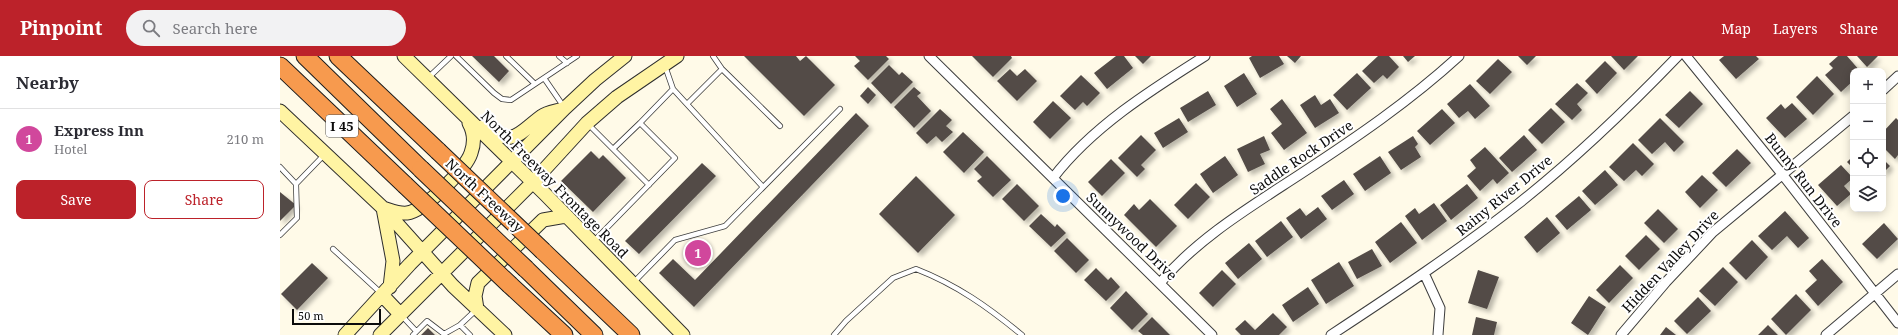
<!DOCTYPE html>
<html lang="en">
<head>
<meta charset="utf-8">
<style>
	:root { --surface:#fff; --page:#f2f2f3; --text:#2b2b33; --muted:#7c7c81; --line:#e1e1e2; --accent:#bc222a }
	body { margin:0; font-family:"Noto Serif",serif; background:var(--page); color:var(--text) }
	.controls { position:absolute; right:12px; top:12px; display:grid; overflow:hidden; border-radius:8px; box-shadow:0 2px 10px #0003 }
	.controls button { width:36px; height:36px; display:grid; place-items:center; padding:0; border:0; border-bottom:1px solid var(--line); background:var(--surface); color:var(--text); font:20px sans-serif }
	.scale { position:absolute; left:12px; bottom:10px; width:89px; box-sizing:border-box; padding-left:4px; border:2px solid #0b0b0b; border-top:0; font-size:11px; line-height:14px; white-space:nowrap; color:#0b0b0b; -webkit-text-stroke:3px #fff; paint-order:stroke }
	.you { position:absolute; left:783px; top:140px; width:14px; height:14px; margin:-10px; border:3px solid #fff; border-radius:50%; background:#1a73e8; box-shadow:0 0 0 6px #1a73e833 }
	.badge { display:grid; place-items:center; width:26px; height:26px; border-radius:50%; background:var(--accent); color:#fff; font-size:13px; font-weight:700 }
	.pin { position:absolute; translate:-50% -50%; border:2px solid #fff; box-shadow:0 1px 4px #0006 }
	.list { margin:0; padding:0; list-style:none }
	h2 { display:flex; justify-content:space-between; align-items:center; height:52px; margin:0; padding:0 16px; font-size:17px }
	h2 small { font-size:13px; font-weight:400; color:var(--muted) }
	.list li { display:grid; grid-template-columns:26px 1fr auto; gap:12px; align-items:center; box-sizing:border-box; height:60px; padding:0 16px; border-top:1px solid var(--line) }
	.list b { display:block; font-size:15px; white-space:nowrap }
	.list p { margin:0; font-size:13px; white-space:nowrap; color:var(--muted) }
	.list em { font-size:13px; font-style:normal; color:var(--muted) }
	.actions { display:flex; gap:8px; padding:12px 16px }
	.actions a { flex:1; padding:9px 0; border:1px solid var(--accent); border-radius:8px; text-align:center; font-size:14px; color:var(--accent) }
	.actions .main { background:var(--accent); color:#fff }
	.icon { flex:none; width:22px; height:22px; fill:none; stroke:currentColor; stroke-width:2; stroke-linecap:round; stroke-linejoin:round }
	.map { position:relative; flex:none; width:1618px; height:279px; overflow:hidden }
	header { display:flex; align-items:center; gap:24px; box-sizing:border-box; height:56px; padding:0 20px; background:var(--accent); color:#fff }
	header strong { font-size:19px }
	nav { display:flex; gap:22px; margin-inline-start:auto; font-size:14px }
	.search { width:280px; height:36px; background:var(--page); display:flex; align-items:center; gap:10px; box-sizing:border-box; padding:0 14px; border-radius:22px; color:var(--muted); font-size:15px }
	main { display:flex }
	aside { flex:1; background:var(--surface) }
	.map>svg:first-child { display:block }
</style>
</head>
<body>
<header>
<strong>Pinpoint</strong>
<div class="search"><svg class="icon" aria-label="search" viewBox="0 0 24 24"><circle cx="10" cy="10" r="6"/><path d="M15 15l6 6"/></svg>Search here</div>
<nav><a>Map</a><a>Layers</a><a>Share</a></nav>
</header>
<main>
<aside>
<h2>Nearby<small></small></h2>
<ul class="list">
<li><span class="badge" style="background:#d1479c">1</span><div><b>Express Inn</b><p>Hotel</p></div><em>210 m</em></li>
</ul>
<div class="actions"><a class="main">Save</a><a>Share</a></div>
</aside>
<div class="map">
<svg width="1618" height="279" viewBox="0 0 1618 279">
	<defs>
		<filter id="shadow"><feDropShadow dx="3.5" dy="3.5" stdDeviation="2" flood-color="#0004"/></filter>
	</defs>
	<rect width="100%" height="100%" fill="#fffae8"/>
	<path fill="#534c47" filter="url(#shadow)" d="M192,0H214L229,15L219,26Z
		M464,0H516L520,5L526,0L555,29L524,60Z
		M575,0H606L609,3L588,24L574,10L580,5Z
		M692,0H731L732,2L713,21Z
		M836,0H844L853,12L827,33L814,17Z
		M855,0H871L863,8Z
		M972,0H999L1004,8L980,22L969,2Z
		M1007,0H1021L1015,7Z
		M1098,0H1109L1119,11L1107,23L1103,19L1094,27L1082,15Z
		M1123,0H1135L1128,6Z
		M1238,0H1256L1247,9Z
		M1331,0H1358L1344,14Z
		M1444,0H1476L1479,3L1456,23L1439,4Z
		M1558,0H1567L1580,15H1573V25L1561,36L1545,19L1553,12L1549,8Z
		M1577,0H1598L1587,11Z
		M1218,3L1232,16L1210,38L1196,25Z
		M1325,5L1337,17L1317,38L1305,25Z
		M609,9L619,19L622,16L633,26L611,48L591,27Z
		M730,13L737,20L745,13L757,25L737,45L717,25Z
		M964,17L977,38L957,51L944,30Z
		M1077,17L1091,32L1067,54L1053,39Z
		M801,19L820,37L807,50L803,46L795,54L780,40Z
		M1537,20L1554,38L1533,59L1516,41Z
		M1297,27L1308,37L1297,48L1302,54L1292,64L1275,48Z
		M1190,28L1210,50L1195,63L1188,55L1179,62L1167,48Z
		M588,31L596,39L588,48L580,40Z
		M634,31L641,37L637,40L651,55L634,72L614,51Z
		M928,35L936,49L908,66L900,52Z
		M1410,35L1423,48L1399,72L1385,59Z
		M1035,39L1041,49L1050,43L1059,57L1035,72L1020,49Z
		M1002,43L1027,77L1004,94L991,77L1002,68L990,53Z
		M773,45L791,62L770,83L753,66Z
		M1512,47L1527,63L1505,82L1486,62L1501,48L1505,53Z
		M1271,52L1285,66L1262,88L1248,74Z
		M660,53L672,64L666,70L673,76L662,86L656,80L647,88L636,77Z
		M1162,53L1175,67L1150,89L1137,75Z
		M576,57L589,70L414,251L379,217L393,203L415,224Z
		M899,62L908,76L883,92L874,77Z
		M1380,62L1404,86L1394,96L1385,86L1372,98L1358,84Z
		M1616,62L1618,64V99L1615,103L1603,91V76Z
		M683,76L704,96L684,117L663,96Z
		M861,79L876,94L861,109L865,113L857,121L838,102Z
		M1244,79L1257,94L1232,116L1219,102Z
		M984,80L990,94L980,98L985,108L968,116L957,93Z
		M1133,80L1138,88L1135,91L1141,101L1121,114L1108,96Z
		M1353,87L1374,108L1362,120L1356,114L1344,125L1329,111Z
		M1205,91L1229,117L1217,128L1213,123L1200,135L1187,120L1196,112L1190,104Z
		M1457,93L1471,107L1446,131L1432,117Z
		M311,95L319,103L323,99L346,122L313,156L281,125Z
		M707,100L731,124L713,141L697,125L702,121L694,113Z
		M945,100L958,119L933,137L920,118Z
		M1100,100L1111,117L1085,135L1073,118Z
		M1573,100V112L1567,106Z
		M831,103L845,117L822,140L808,126Z
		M1603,103L1610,110L1603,117Z
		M422,107L436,120L359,198L345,185Z
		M1561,109L1573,122L1564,130L1571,138L1557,150L1538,129Z
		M1325,114L1338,129L1315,149L1302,135Z
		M1422,119L1438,134L1420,152L1405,136Z
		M636,120L675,159L638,197L599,158Z
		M1064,124L1074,138L1052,154L1041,140Z
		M916,127L930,141L908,163L894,149Z
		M737,128L759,150L744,165L722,143Z
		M1187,128L1198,142L1171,164L1160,149Z
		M0,136L16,149L0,165Z
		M1299,140L1311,154L1287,174L1275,160Z
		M870,143L897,170L876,191L844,159L854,148L859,154Z
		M1154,147L1167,165L1142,184L1125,160L1135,152L1139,158Z
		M1038,151L1047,163L1021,183L1006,162L1020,152L1026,160Z
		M1378,153L1398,173L1384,187L1364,167Z
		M1505,155L1529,182L1518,192L1507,180L1492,194L1478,180Z
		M761,158L775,171L777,168L786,177L771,191L749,170Z
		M1267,161L1280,177L1257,197L1244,181Z
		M1001,165L1013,181L987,201L975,185Z
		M1121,166L1137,187L1110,207L1095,186Z
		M1604,167L1618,183L1597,203L1582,188Z
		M1366,179L1380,193L1359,214L1345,200Z
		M787,182L809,204L796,217L774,195Z
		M1472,184L1488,201L1466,224L1449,207Z
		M969,187L982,203L958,223L945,207Z
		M1092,193L1102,210L1077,223L1068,206Z
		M1542,203L1563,226L1538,250L1525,235L1537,224L1529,215Z
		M1059,206L1074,230L1046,248L1031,224Z
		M32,207L48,222L17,254L1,238Z
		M1340,209L1353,222L1329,247L1316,234Z
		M1443,211L1458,226L1435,250L1419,235Z
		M816,212L828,224L831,221L840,231L826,245L804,224Z
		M942,214L956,228L933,251L919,237Z
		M1198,214L1219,221L1207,253L1188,247Z
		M1028,231L1039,248L1013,266L1002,249Z
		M846,235L868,258L852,274L830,252Z
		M1516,238L1531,254L1506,279L1491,263Z
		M1309,240L1326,251L1308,279L1291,267Z
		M1418,241L1431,255L1407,278L1394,265Z
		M993,257L1007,271L999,279H961L955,273L965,264L975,274Z
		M872,261L890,279H863L858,275Z
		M1196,261L1217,266L1214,279H1192Z
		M1488,269L1498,279H1478Z
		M1386,271L1396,279H1380Z
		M148,272L155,279H141Z"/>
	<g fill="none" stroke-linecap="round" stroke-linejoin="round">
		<g stroke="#3e3e3e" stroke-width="6">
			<path id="service" d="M176,0L214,37L222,43L231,44L297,0
				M226,0L255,28
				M279,0L287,7
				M433,0L442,13L500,70
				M385,10L393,33L483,131
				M148,22L171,0
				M264,22L284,51
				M407,48L442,13
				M360,67L393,33
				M308,68L369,129
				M0,111L16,128
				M0,179L17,162L16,128L44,99
				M313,186L395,102L360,67L333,93
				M53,193L102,238
				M354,226L395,184L445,170L560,53
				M121,259L136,275
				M180,269L196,254
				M133,279L147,265L164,278L180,269L190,279
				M554,279L566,265L613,222L636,213C677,229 708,251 742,279"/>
		</g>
		<g stroke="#3e3e3e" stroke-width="11">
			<path id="minor" d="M649,0L932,279
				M1406,0L1502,118L1618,267
				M1603,34L1618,20
				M773,122C812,71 871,34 925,0
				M1144,217L1160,252L1158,279
				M880,227C918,182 970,151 1019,119C1074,83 1130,45 1179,0
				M1051,279C1115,237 1178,195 1238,148C1295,103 1348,52 1398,0
				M1341,279L1386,226L1433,176L1573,60
				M1546,279L1618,218"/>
		</g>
		<g stroke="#2d2d2d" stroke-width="15">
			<path id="secondary" d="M124,0L265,138L403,279
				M0,55L103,152L173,230L225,279
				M202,71C236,91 236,79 262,60C267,56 277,55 283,53
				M103,152C110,154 119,158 127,157C144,155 186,113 191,97C195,86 194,76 189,67
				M103,152L113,205L110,231
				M102,239L120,258
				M197,253L195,240L198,227L263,164L286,160
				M65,279L130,208L285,52L315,24L345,0
				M100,279L252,127L307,67L337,41L397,0"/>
		</g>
		<g stroke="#1c1c1c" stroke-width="19">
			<path id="motorway" d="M25,0L141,113
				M58,0L158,95
				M0,10L125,129
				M263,195L351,279
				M246,213L314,279
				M230,229L284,279"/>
		</g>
		<use href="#service" stroke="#fff" stroke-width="4.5"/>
		<use href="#minor" stroke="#fff" stroke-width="9"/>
		<use href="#secondary" stroke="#fff4a3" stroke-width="13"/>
		<use href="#motorway" stroke="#f79a4e" stroke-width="17"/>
		<g stroke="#1c1c1c" stroke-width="19" stroke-linecap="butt">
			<path id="motorway-bridge" d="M158,95L263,195
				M141,113L246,213
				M125,129L230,229"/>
		</g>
		<use href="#motorway-bridge" stroke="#f79a4e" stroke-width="17"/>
	</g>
	<g text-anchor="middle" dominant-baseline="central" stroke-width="4" stroke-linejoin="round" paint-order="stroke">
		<rect fill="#fff" stroke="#545454" stroke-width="1" x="46" y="59" width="32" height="22" rx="3"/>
		<g font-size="13" font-weight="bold" fill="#0b0b0b">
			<text x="62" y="70">I 45</text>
		</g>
		<g font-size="14" fill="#0b0b0b" stroke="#fff">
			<text transform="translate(1021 101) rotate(-34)">Saddle Rock Drive</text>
			<text transform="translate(1524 124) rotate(52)">Bunny Run Drive</text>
			<text transform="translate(275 128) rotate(45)">North Freeway Frontage Road</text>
			<text transform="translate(205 139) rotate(43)">North Freeway</text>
			<text transform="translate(1224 139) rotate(-39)">Rainy River Drive</text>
			<text transform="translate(852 180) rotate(44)">Sunnywood Drive</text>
			<text transform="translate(1390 205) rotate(-47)">Hidden Valley Drive</text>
		</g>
	</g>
</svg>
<div class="controls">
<button>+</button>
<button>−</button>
<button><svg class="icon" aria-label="locate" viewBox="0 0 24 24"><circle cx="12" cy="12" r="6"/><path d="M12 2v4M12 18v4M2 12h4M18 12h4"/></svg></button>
<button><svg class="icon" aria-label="layers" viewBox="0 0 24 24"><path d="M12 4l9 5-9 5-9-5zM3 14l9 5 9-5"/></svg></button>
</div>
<div class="scale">50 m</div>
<div class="you"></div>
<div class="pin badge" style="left:418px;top:197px;background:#d1479c">1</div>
</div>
</main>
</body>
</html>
